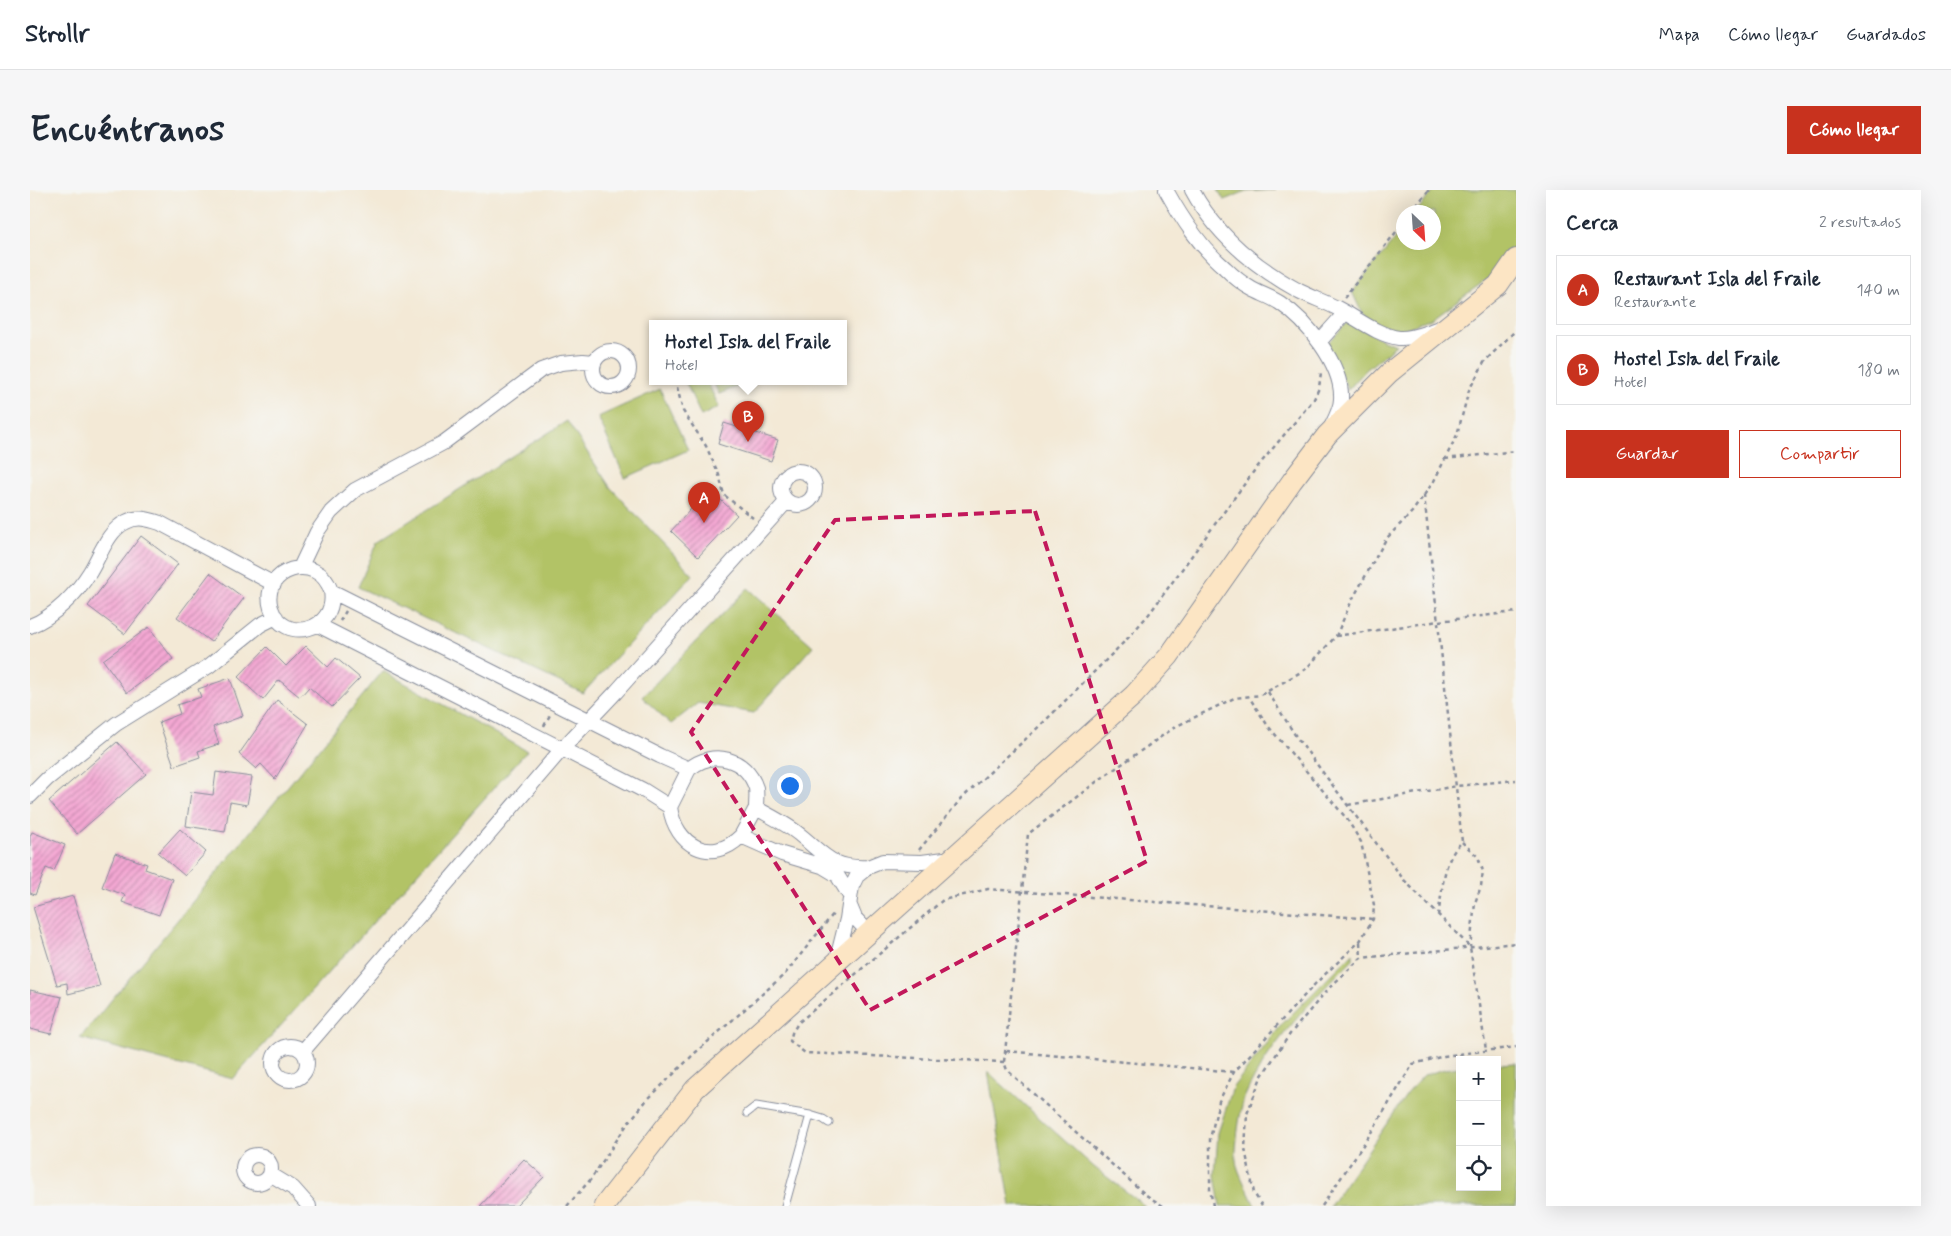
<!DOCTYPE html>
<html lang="es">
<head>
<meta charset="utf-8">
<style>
	:root { --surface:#fff; --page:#f6f6f7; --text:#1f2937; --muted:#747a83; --line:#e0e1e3; --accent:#c8321e }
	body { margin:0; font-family:Mynerve,sans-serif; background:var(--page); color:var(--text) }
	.controls { position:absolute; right:15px; bottom:15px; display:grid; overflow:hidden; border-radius:0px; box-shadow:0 5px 20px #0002 }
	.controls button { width:45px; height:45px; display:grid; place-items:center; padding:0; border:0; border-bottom:1px solid var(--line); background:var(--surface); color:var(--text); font:25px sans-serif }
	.compass { position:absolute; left:1366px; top:15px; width:45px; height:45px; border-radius:50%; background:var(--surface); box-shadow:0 5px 20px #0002; rotate:155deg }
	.you { position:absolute; left:759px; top:595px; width:18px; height:18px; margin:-12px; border:4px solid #fff; border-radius:50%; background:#1a73e8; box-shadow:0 0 0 8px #1a73e833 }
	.badge { display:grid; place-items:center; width:32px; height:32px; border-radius:50%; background:var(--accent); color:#fff; font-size:16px; font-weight:700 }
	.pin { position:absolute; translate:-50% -41px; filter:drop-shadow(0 1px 2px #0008) }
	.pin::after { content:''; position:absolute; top:26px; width:18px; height:15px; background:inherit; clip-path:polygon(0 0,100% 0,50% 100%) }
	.popup { position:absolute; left:619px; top:130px; width:198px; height:65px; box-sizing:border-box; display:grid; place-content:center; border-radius:0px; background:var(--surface); filter:drop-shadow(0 1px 4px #0005); font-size:16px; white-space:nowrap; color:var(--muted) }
	.popup b { font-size:19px; color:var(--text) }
	.popup::after { content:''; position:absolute; left:50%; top:100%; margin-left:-10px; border:10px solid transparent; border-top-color:var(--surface) }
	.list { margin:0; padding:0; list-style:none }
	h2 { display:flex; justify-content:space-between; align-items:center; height:65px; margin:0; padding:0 20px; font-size:21px }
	h2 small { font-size:16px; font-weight:400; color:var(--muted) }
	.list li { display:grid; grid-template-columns:32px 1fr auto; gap:15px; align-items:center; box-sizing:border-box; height:70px; margin:0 10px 10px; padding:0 10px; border:1px solid var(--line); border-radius:0px }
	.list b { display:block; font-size:19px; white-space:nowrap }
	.list p { margin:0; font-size:16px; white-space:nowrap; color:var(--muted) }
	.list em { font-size:16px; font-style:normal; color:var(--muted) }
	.actions { display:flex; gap:10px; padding:15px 20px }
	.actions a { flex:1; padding:11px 0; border:1px solid var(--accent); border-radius:0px; text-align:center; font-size:18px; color:var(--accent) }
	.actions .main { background:var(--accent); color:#fff }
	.icon { flex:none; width:28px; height:28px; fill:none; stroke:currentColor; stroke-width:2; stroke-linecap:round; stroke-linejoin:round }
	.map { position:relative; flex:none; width:1486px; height:1016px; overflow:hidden; border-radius:0px }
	header { display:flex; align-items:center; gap:30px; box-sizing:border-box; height:70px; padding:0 25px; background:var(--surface); border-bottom:1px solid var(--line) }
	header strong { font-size:24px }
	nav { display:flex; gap:28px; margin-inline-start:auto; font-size:18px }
	.intro { display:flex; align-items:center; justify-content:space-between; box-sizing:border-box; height:120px; padding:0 30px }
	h1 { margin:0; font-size:35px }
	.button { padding:12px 22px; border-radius:0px; background:var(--accent); color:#fff; font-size:18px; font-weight:700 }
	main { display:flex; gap:30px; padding:0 30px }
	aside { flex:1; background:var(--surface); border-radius:0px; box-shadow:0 5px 20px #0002 }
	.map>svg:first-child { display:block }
</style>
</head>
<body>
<header>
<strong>Strollr</strong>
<nav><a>Mapa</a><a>Cómo llegar</a><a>Guardados</a></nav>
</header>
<div class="intro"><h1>Encuéntranos</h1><a class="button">Cómo llegar</a></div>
<main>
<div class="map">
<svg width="1486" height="1016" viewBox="0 0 1486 1016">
	<defs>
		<pattern id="building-hatch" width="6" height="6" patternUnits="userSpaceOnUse" patternTransform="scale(1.25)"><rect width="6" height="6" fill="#f4a8d3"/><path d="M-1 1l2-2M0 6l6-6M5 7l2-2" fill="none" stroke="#c589ae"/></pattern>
	</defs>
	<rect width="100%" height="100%" fill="#f6f6f2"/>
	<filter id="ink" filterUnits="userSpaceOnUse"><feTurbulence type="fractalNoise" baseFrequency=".02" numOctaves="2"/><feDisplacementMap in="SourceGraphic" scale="10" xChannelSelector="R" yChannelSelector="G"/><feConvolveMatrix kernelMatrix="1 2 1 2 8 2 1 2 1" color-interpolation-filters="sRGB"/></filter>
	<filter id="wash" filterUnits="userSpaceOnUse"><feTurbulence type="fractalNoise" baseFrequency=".0096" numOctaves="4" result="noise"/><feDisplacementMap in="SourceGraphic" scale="20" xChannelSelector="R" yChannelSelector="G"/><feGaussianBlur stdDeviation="1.12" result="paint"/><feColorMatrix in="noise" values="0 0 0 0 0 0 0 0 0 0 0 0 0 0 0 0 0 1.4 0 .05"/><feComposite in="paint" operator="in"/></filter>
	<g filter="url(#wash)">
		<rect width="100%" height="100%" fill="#f3e9d6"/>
		<path fill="#b2c366" stroke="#667962" d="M1188,0H1245L1214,2L1194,10Z
			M1404,0H1486V51L1482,60L1459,88L1402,129L1371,140L1357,139L1343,133L1332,123L1322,102L1373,39L1374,52H1404V22H1386Z
			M1319,131L1351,149L1366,155L1336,180L1318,200L1297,154Z
			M660,191H677L689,217L671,226L656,193Z
			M683,191H706L708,196L689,204Z
			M630,199L658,260L595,288L568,227Z
			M537,231L580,297L663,385L553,503L328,397L348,351Z
			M718,398L783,456L724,523L668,513L641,534L612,507Z
			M353,481L497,561L203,889L50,848Z
			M1323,763V769C1285,807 1237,856 1215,906C1210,918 1205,957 1206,970C1206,980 1221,1006 1225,1016H1190L1185,985L1188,943L1203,897L1253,833Z
			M1486,873V1016H1300L1377,904L1394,885L1415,879L1430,877V997H1467V874Z
			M958,882L1064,977L1115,1016H981Z"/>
		<g id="blocks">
			<path fill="url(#building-hatch)" d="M694,233L748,250L741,271L688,254Z
				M679,299L707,325L668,367L641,341Z
				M111,346L148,374L95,444L58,416Z
				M180,383L214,408L181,452L147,427Z
				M119,437L143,469L97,503L73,470Z
				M276,456L298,477L306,468L330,488L302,517L279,497L270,507L249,490L233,510L208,487L237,457L256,476Z
				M200,488L213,526L183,537L189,554L168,561L170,567L144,576L129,532L150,524L147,515L171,507L168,499Z
				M247,510L278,534L245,589L231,574L226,579L209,564Z
				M87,552L116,584L47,644L19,611Z
				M186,582L222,587L217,615L200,612L195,642L156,636L161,602L183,605Z
				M150,639L176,662L155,686L128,663Z
				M2,642L35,655L24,681L16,678L5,705L0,703V646Z
				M85,663L117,674L115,679L142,689L129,725L92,712L95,705L72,697Z
				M43,706L70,796L38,804L37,793L27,795L3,717Z
				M0,800L32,807L21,844L0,839Z
				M494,969L514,987L486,1016H450Z"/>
		</g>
	</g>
	<g filter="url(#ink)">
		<use href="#blocks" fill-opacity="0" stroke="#878c9a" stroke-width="1"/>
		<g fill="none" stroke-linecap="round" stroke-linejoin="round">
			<g stroke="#878c9a" stroke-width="9">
				<path id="lane" d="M717,923L726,916L780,925L755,1016
					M780,925L793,929L799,933"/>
			</g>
			<g stroke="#878c9a" stroke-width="16">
				<path id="street" d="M1136,0C1152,29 1170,57 1195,78C1203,86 1213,94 1222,99C1231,104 1241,107 1250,113C1276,130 1313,175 1311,209C1311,218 1305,229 1301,237
					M1162,0C1186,45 1225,77 1269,101C1281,107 1295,112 1307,118C1327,128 1347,145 1369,148C1382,149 1397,142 1410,138
					M1289,152L1315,123
					M563 179a18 18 0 1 1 36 0a18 18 0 1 1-36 0Z
					M751 298a17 17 0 1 1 34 0a17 17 0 1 1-34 0Z
					M270,378L287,342L301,322L325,300L413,253L511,180L531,173L553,171L564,172
					M301,401C308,441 253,455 241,418C229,379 288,360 301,401L630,566L659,579C683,559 716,568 726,598C727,604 726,612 726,618C740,626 757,634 770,645C795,665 802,679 838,677
					M288,435L613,600L640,617C645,655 681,676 711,646L752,664L792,676L807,685L820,706
					M0,436C24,427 47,403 60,382C70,366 78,340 96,332C107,326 118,329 130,333L244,394
					M0,606L17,589L86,534L179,476L230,435L246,427
					M640,617L659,579
					M711,646L726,618
					M820,716L825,728L840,744
					M806,773L817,729L822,696L827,686L838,677L853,671L892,672L922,668
					M243 873a17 17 0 1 1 34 0a17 17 0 1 1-34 0Z
					M273,861L532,559L586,502L757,311
					M213 979a14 14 0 1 1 28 0a14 14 0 1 1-28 0Z
					M240,984L263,998L279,1016"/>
			</g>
			<g stroke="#878c9a" stroke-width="22">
				<path id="secondary" d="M574,1016L665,899L1104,505L1139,466L1262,291L1297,245L1359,183L1468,95L1486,69"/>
			</g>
			<path stroke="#878c9a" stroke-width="2.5" stroke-dasharray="4 4" stroke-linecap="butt" d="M1381,22L1399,0
				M1314,108L1374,32
				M649,191L646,193L653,221L676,256L689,285L694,305L723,328
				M1415,269L1486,261
				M1394,305L1432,652C1412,670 1413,700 1408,725
				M310,431L316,421
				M1306,446L1409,431L1486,422
				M1238,502L1267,548L1374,690L1440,757L1456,860
				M514,536L520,525
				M1318,615L1427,596L1486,590
				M1432,652L1448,667L1453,681L1451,696L1445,713L1440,757
				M889,660L930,610L1015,531L1098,448L1119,424L1224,281L1284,209L1289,198L1291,182
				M1330,752L1331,768
				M976,861L1204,882
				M974,872L775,863L760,851L762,843L768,833L913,710L958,699L1343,729
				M537,1016L561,989L596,936L616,911L665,863L755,784L804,723
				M1133,1016L1116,1005L977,880L974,872L998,644L1069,590L1145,537L1204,508L1231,505L1276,479L1306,446L1322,410L1356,349L1382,322L1404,291L1427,245L1439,200L1455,171L1486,140
				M1183,1016L1180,999V949L1189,911L1204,882L1286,793L1330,751L1343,729L1344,715L1331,652L1317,629L1238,536L1219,507
				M1232,1016L1224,1003L1215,959L1217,924L1231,887L1260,844L1298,799L1331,768L1486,753
				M1292,1016L1337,949L1383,874L1414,866L1486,857"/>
			<use href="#lane" stroke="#fff" stroke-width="7"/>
			<use href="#street" stroke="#fff" stroke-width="14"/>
			<use href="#secondary" stroke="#fce5c4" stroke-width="20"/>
		</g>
	</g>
	<path fill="none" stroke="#c2185b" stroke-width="4" stroke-dasharray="10 6" stroke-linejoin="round" d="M1005,321L1117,671L840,820L661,542L805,330Z"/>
</svg>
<div class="controls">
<button>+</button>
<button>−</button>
<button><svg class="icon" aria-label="locate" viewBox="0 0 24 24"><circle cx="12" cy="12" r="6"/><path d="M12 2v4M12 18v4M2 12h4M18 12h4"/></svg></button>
</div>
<svg class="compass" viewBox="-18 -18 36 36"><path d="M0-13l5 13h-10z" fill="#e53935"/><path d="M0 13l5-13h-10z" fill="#747a83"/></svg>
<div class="you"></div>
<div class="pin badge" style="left:674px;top:333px">A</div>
<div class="pin badge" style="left:718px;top:252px">B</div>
<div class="popup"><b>Hostel Isla del Fraile</b>Hotel</div>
</div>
<aside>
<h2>Cerca<small>2 resultados</small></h2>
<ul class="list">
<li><span class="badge">A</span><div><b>Restaurant Isla del Fraile</b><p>Restaurante</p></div><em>140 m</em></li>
<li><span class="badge">B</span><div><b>Hostel Isla del Fraile</b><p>Hotel</p></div><em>180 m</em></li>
</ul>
<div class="actions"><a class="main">Guardar</a><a>Compartir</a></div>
</aside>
</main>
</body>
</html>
